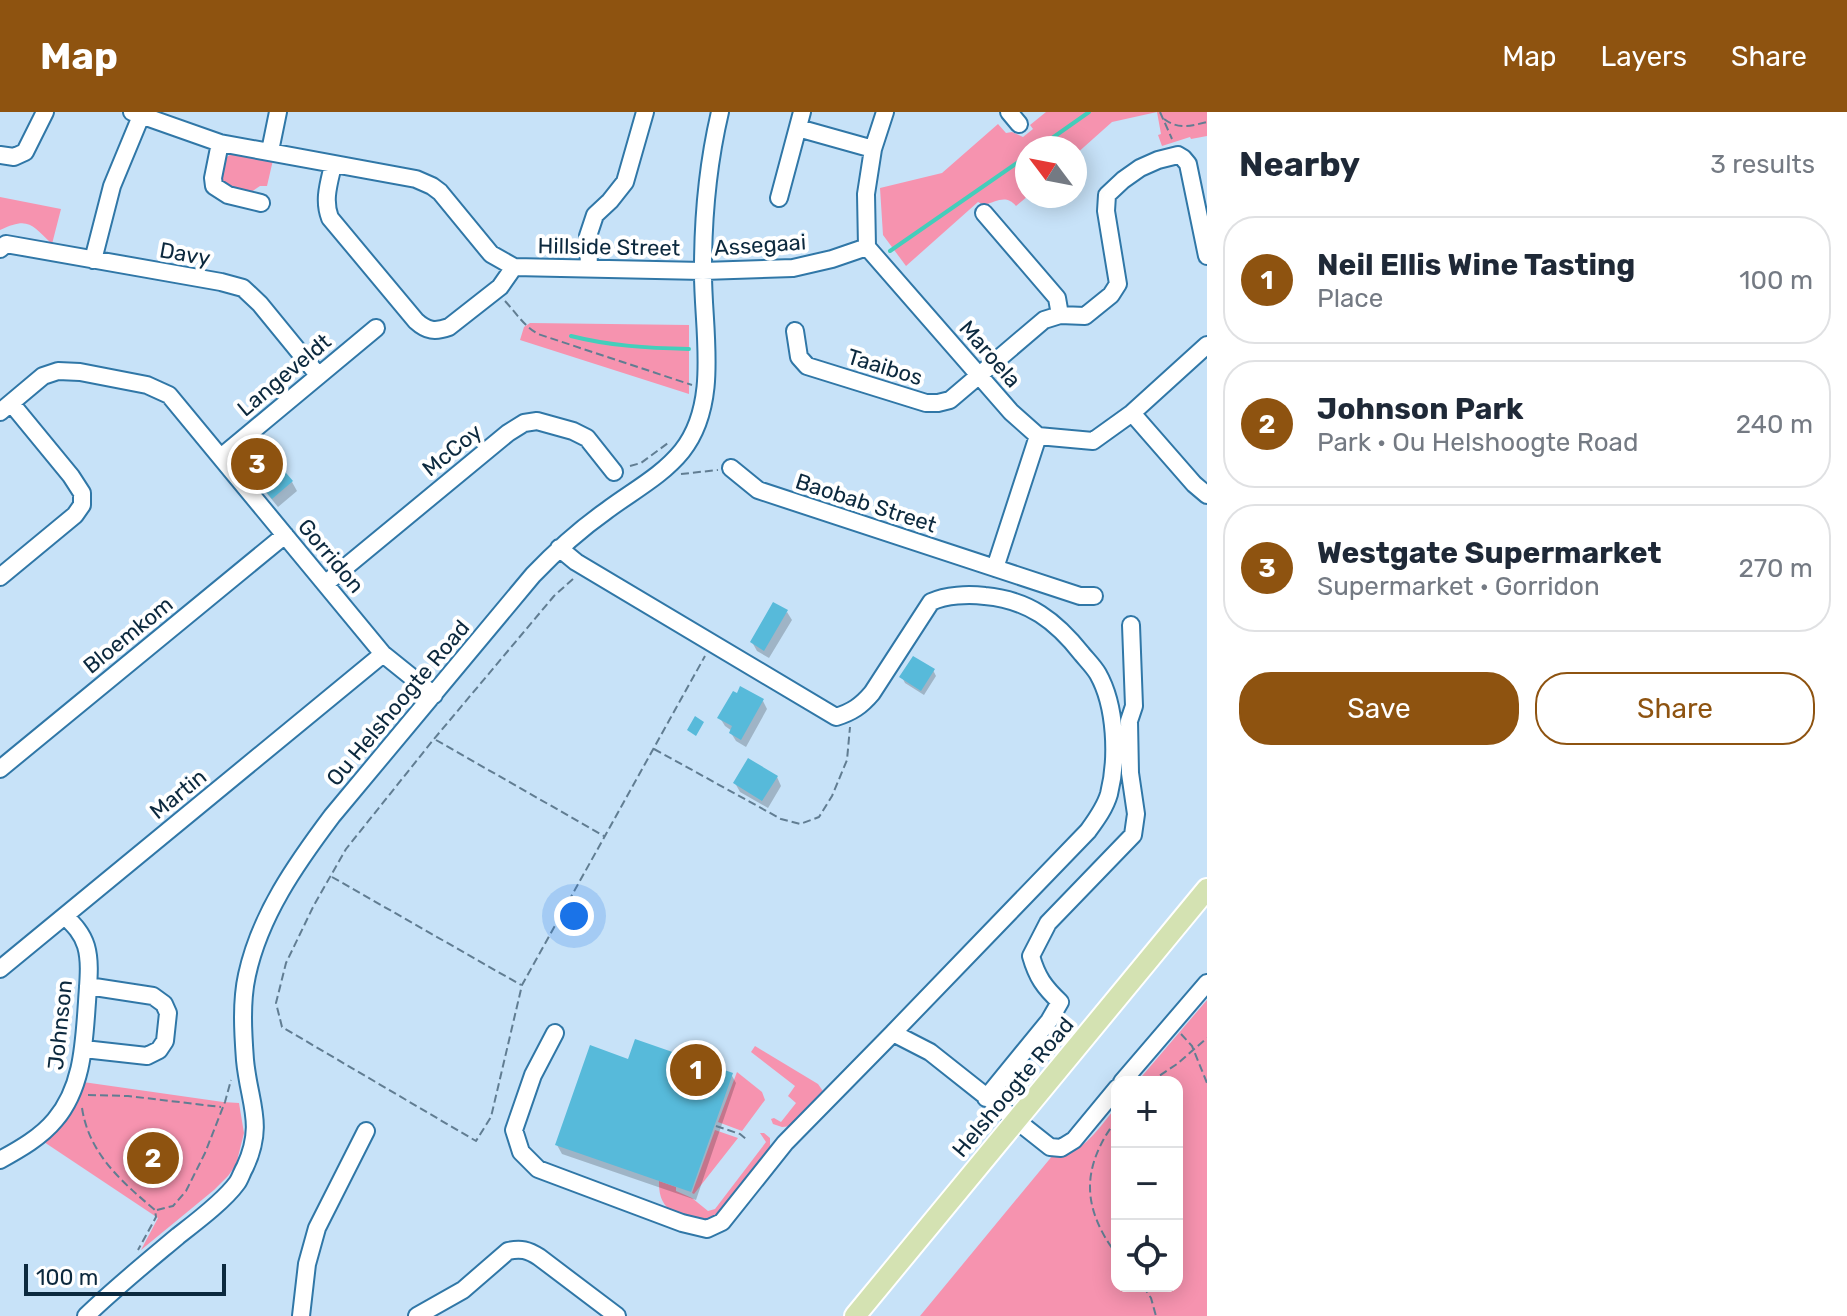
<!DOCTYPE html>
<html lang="en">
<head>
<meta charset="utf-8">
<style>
	:root { --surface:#fff; --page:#f6f6f7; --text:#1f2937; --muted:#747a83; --line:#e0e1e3; --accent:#8e5310 }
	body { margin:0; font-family:Rubik,sans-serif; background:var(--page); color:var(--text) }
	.controls { position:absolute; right:24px; bottom:24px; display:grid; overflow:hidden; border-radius:16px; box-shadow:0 4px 20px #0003 }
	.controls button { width:72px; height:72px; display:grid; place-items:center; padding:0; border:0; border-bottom:2px solid var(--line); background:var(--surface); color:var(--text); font:40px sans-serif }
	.compass { position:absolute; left:1015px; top:24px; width:72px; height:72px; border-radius:50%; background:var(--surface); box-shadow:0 4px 20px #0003; rotate:302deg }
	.scale { position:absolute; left:24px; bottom:20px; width:202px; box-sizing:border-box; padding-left:8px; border:4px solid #0c293e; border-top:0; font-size:22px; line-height:28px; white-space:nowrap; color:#0c293e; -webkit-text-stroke:6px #fff; paint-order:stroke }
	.you { position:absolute; left:574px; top:804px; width:28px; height:28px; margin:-20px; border:6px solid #fff; border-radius:50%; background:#1a73e8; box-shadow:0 0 0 12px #1a73e833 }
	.badge { display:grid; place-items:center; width:52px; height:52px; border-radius:50%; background:var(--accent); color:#fff; font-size:26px; font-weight:700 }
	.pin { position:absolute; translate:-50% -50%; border:4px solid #fff; box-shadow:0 2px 8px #0006 }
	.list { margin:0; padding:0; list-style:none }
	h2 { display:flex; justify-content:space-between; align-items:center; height:104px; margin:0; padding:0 32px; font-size:34px }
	h2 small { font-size:26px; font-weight:400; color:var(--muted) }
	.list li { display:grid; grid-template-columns:52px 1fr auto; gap:24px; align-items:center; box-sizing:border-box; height:128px; margin:0 16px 16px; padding:0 16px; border:2px solid var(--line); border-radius:32px }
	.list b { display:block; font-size:30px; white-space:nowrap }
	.list p { margin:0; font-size:26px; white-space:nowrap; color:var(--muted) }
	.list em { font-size:26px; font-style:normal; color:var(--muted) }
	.actions { display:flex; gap:16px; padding:24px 32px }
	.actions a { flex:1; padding:18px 0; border:2px solid var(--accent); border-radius:32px; text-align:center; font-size:28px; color:var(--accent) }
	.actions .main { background:var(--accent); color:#fff }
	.icon { flex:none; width:44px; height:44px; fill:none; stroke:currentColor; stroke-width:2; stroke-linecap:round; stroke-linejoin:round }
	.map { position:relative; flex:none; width:1207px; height:1204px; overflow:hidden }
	header { display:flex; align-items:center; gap:48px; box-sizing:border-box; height:112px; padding:0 40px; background:var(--accent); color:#fff }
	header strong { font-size:38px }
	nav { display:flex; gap:44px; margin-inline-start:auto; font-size:28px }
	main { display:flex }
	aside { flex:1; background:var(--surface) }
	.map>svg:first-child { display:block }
</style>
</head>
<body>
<header>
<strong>Map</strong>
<nav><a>Map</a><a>Layers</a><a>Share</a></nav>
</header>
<main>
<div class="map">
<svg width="1207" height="1204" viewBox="0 0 1207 1204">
	<rect width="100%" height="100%" fill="#c7e2f8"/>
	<path fill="#f693af" d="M1046,0H1207V24L1191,27L1190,25L1162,34L1158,23L1161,22L1157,0L1112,10L1075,43V36H1027L1028,84L1016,94C1006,82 996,90 984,93L978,90L906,154L883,123L880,76L942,61L998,12L1006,21L1012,20L1023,25L1033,17L1030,13Z
		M234,41L273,48L267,74H260L248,82L219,72C221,59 220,46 234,41Z
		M0,85L61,97L52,132C32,113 29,104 0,118Z
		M530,211L689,213V282L520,228L524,215Z
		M1207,888V1204H920L1053,1043C1082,1045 1100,1014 1117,994V1174H1177V970H1137Z
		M755,934L818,972L825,982L793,1014L782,1015L773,1012L771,1007L774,1006L781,1010L796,991L788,984L795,974L751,940Z
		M737,960L762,980L765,988L742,1019L718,1010Z
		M83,970L223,990L239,991L244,1021L236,1053L228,1064L214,1078L141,1138L158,1106L44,1030C63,1015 78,995 83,970Z
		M715,1018L738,1026L694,1082L692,1081Z
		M760,1021H764L770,1026V1038L720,1104L705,1112C679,1103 658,1101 659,1069L676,1075V1079L692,1086L708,1099L715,1097L766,1030Z"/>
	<path fill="#0003" d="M262,336L292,370L297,379L278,395L255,367L250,357Z
		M787,500L792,508L769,546L757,539L752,530Z
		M933,558L936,564L924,583L905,571L902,565Z
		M763,589L767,597L746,635L736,629L731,621L732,619L725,614L720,606Z
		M777,665L781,674L768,696L740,680L735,671Z
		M629,949L731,962L736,971L696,1088L562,1042L557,1033Z"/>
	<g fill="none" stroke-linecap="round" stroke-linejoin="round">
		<path stroke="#44cebb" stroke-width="4" d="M1038,36L1089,0
			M890,139L1027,44
			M571,224C610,234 648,236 689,237"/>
	</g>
	<path fill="#57bada" d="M262,333L293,369L272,387L248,358L250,343Z
		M773,490L788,498L764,539L750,530Z
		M913,544L935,557L921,579L899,565Z
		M740,574L764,587L741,628L729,621L732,614L717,606L733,579L737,581Z
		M695,604L704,610L696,624L687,618Z
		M748,646L778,664L762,689L733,671Z
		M635,927L733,961L691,1080L555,1033L590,933L628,947Z"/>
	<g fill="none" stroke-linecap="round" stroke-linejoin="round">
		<g stroke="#3077a7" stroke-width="20">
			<path id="minor" d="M132,0L220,31L416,67L432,74L440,80L491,142L514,155L703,159L793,156L832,147L867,135
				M885,0L873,37L866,82L867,135L1011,300L1038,324L1093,329L1132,301L1207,233
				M1009,0L1019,12
				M798,16L873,37
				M220,31L213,66L214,74L228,83L261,91
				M270,39L278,0
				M0,43L14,45L25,40L45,0
				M333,53C329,71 323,88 330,106L416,209C427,219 435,220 449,215L500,175L514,155
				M779,86L802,0
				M984,101L1057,186L1060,203
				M0,137L6,132L221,170L243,176L260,192L318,263
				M93,148L112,74L141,4
				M589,156L588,124L595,103L610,89L625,70L645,0
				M795,219L799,245L807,254L926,291H938L950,288L1044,208L1060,203L1085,204L1111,183L1118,172L1106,99L1107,83L1123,68L1140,56L1158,48L1178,43L1183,46L1188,52L1207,144
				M0,300L43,264L58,259L80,260L147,273L169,283L383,542L434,583
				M1132,301L1194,372L1207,383
				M221,345L376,216
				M731,356L758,378L1080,484H1094
				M559,436L576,450L836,605C852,600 861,594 872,581L931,490C946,483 968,482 985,484C1029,488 1056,509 1082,542C1087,548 1094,555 1098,562C1116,594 1118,646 1109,682C1105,696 1096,708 1088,719L893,921
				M995,456L1038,324
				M0,465L75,403L82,393V381L71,364L11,291
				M325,472L508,321L524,311L537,309L573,319L587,326L614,360
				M0,657L285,423
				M0,857L383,542
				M555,921L533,963L514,1018L521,1040L538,1057L682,1111L707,1117L722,1110L785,1031L893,921L930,940L1050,1035L1061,1036L1074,1028L1117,976
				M84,937L147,944L159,938L165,929L168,901L164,892L153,884L88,874
				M1122,970L1207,871
				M986,986L1049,909L1060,890C1044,875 1037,865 1031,844L1048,811L1133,723L1136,702L1130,661L1129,609L1134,594L1131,513
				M0,1048C20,1037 41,1025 55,1008C83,975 84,931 87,890C88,872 91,851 86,834C82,821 74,813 65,804
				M86,1204C115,1176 147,1150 178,1124C196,1110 224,1089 237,1071C240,1067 242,1060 245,1055C265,1012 249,991 245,948C243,921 241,890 247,863C260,803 296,752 332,704L533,463C556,439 579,418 606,399C631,380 662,364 682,339C721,290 702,215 703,157C703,104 708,51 720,0
				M301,1204L307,1152L317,1116L366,1019
				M417,1204L463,1178L508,1139C521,1136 528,1138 539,1145L617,1204"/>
		</g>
		<g stroke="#fff" stroke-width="24">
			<path id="major" d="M855,1204L1207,777"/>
		</g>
		<path stroke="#617d92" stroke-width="2" stroke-dasharray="8 4" stroke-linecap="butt" d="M1160,0L1172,27
			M1164,7C1179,18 1190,14 1207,10
			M505,189C516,201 524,214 538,222L692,273
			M630,354L641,351L668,331
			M681,362L718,358
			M573,467L554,484L434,627L346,737L314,793L286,851L276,891L282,915L476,1029L491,1005L522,873L705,544
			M436,628L604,724
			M654,637L781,707L800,712L819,705L832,684L847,648L850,615
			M332,765L521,873
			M1181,922L1192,934L1207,971
			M1150,970L1177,952L1207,926
			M88,983L128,984L221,995
			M82,996C89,1042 122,1070 155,1098L156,1105L138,1138
			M1117,1007C1081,1055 1081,1095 1117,1143
			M716,1014L740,1022L746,1027
			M157,1098L173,1094L186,1079L205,1041L225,990L231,968
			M1143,1174L1151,1186L1156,1204"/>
		<use href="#minor" stroke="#fff" stroke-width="16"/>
		<use href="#major" stroke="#d4e2b2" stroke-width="20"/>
	</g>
	<g text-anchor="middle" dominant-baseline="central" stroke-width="8" stroke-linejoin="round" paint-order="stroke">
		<g font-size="22" fill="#0c293e" stroke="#fff">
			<text transform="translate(760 133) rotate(-4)">Assegaai</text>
			<text transform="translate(609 135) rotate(1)">Hillside Street</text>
			<text transform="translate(185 142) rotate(10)">Davy</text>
			<text transform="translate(990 242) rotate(49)">Maroela</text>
			<text transform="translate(885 255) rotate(17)">Taaibos</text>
			<text transform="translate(284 263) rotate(-40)">Langeveldt</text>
			<text transform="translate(452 338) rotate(-39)">McCoy</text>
			<text transform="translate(866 391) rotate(18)">Baobab Street</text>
			<text transform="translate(331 444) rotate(50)">Gorridon</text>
			<text transform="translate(128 523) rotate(-39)">Bloemkom</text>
			<text transform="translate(398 591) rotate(-50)">Ou Helshoogte Road</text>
			<text transform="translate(178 682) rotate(-39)">Martin</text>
			<text transform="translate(60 913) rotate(-84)">Johnson</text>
			<text transform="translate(1013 975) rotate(-50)">Helshoogte Road</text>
		</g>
	</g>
</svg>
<div class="controls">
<button>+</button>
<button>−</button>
<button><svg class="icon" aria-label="locate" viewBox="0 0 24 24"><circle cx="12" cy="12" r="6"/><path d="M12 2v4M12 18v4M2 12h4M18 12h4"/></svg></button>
</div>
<svg class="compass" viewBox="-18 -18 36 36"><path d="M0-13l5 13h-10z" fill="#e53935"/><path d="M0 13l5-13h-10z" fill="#747a83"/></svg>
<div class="scale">100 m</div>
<div class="you"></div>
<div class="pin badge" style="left:696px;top:958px">1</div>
<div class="pin badge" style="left:153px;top:1046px">2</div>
<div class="pin badge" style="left:257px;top:352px">3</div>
</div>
<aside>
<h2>Nearby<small>3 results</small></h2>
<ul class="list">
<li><span class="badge">1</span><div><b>Neil Ellis Wine Tasting</b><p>Place</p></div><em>100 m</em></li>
<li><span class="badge">2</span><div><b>Johnson Park</b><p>Park · Ou Helshoogte Road</p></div><em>240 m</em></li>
<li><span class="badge">3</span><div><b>Westgate Supermarket</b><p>Supermarket · Gorridon</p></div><em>270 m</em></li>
</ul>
<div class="actions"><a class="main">Save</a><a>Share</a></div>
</aside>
</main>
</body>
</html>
